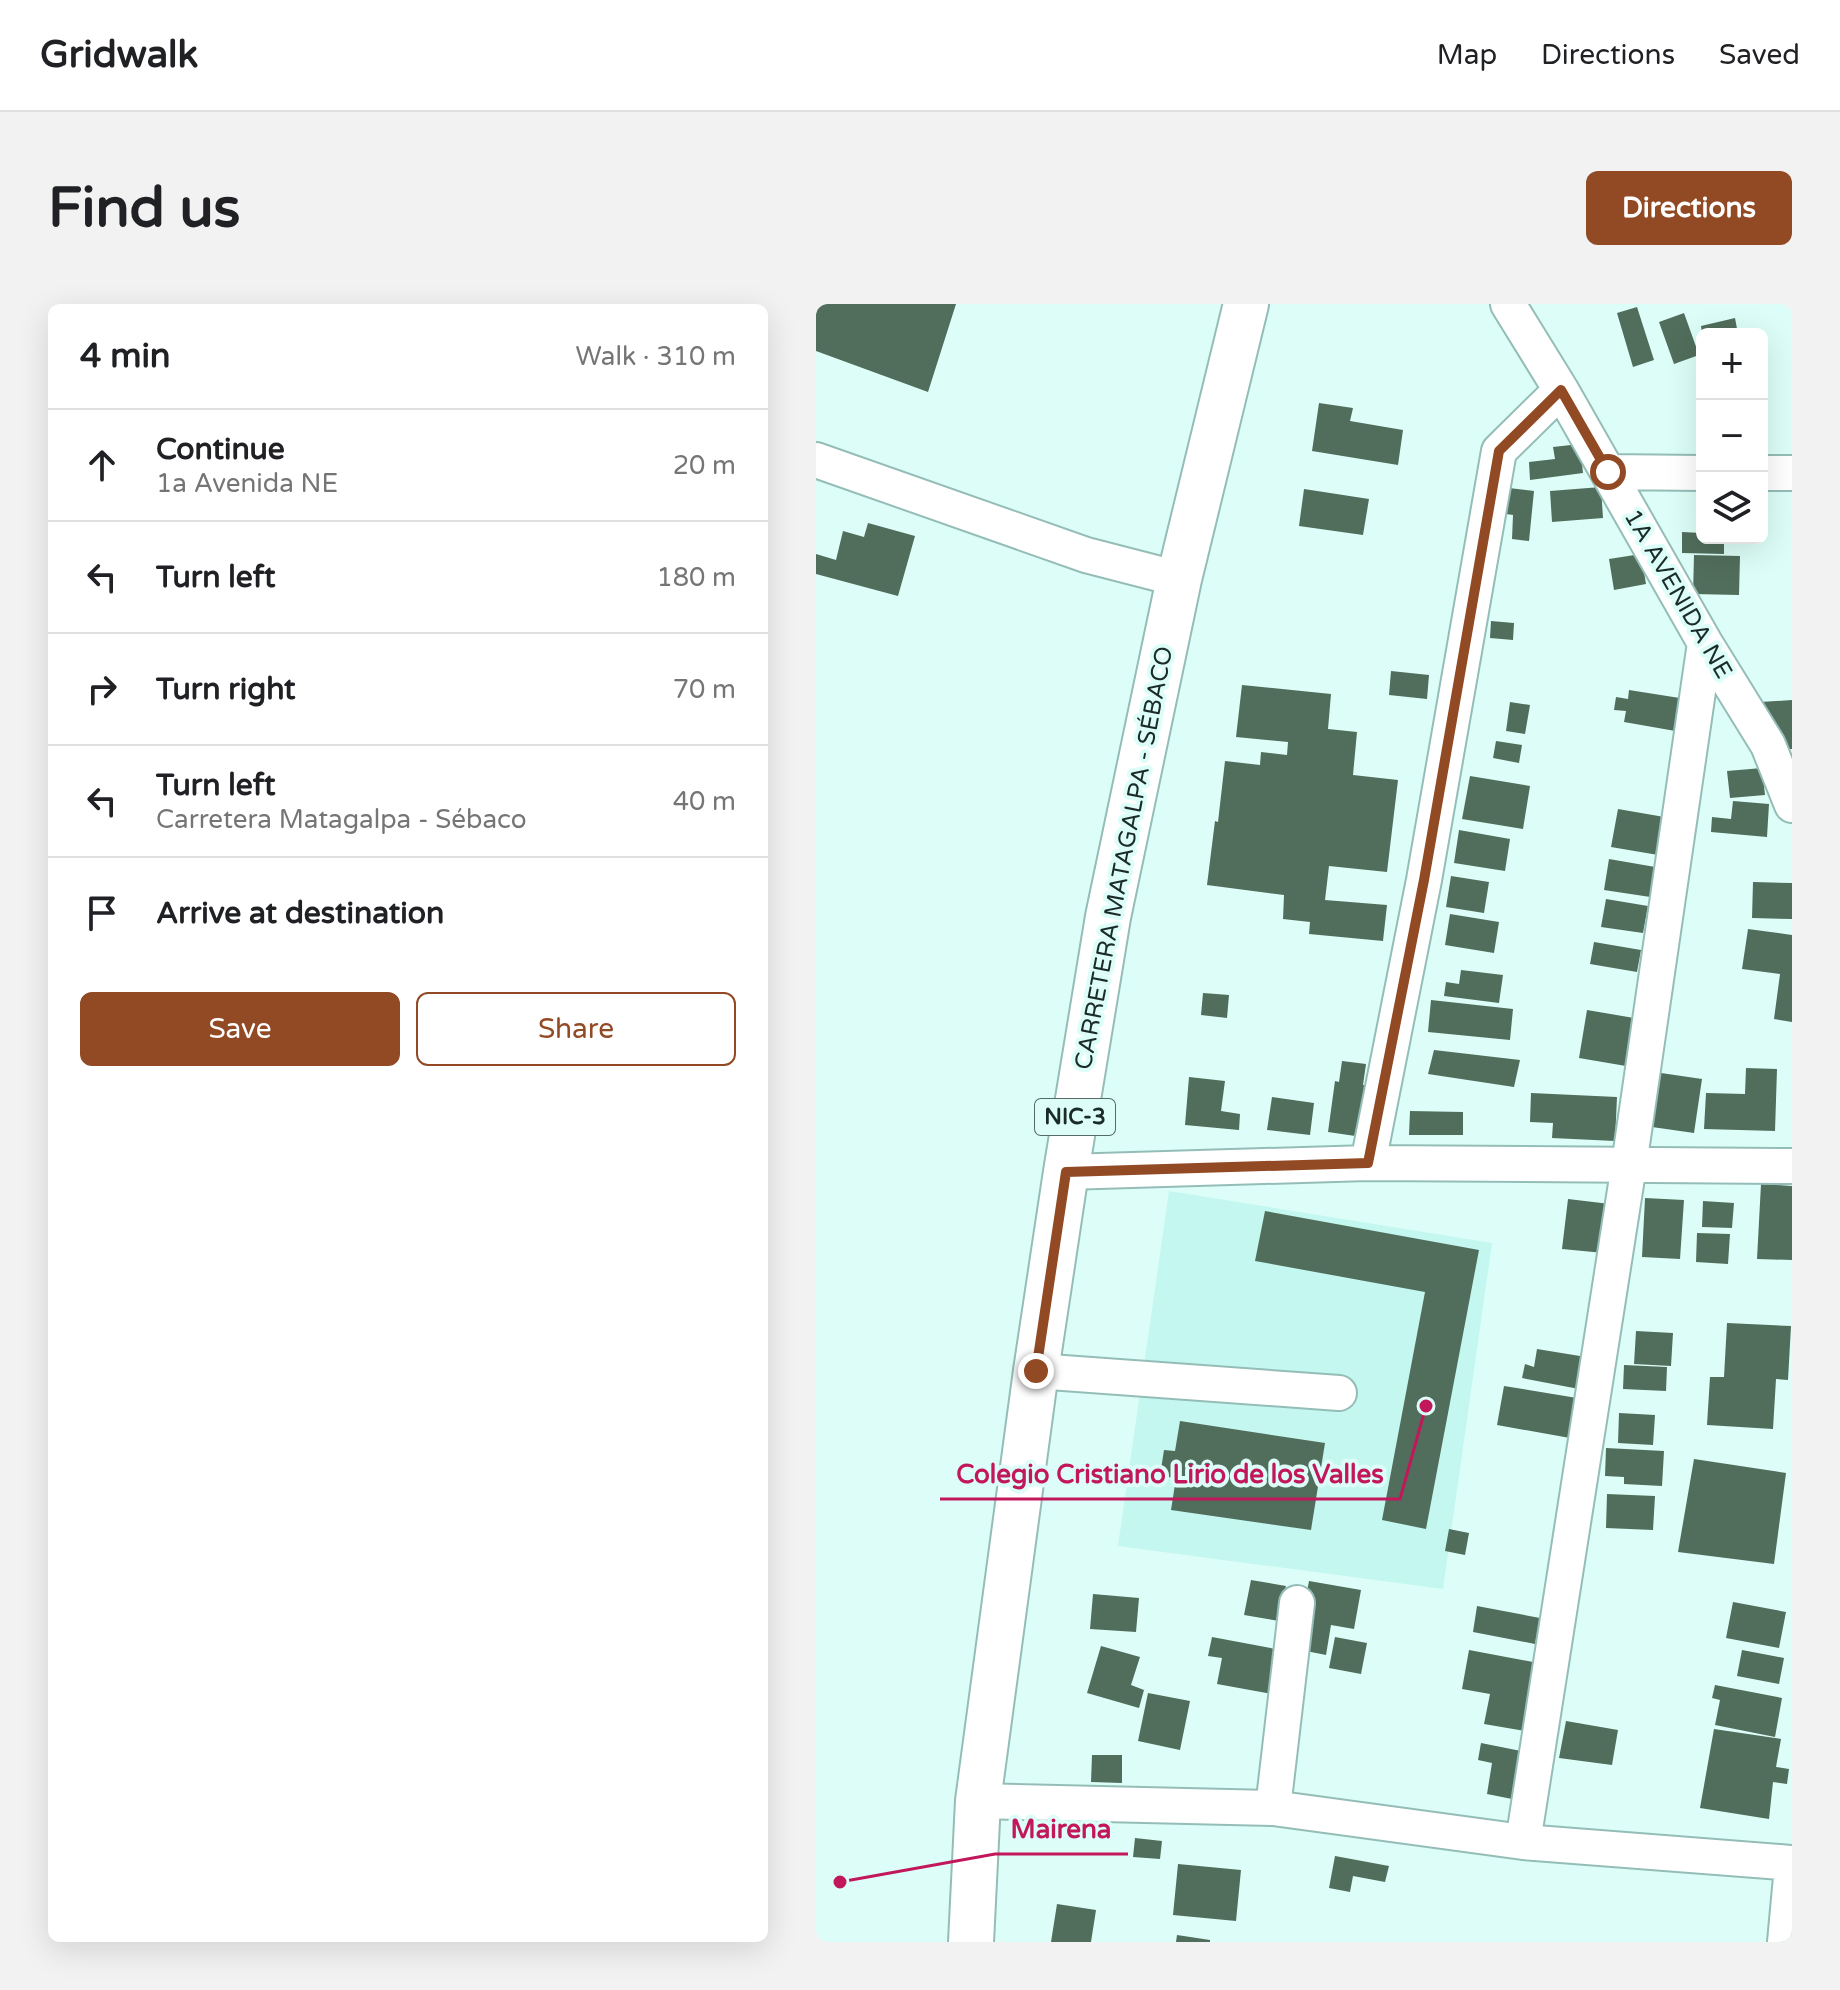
<!DOCTYPE html>
<html lang="en">
<head>
<meta charset="utf-8">
<style>
	:root { --surface:#fff; --page:#f2f2f2; --text:#202124; --muted:#757577; --line:#e0e0e0; --accent:#914a24 }
	body { margin:0; font-family:"Varela Round",sans-serif; background:var(--page); color:var(--text) }
	.controls { position:absolute; right:24px; top:24px; display:grid; overflow:hidden; border-radius:12px; box-shadow:0 8px 32px #0002 }
	.controls button { width:72px; height:72px; display:grid; place-items:center; padding:0; border:0; border-bottom:2px solid var(--line); background:var(--surface); color:var(--text); font:40px sans-serif }
	.stop { position:absolute; width:24px; height:24px; margin:-18px; border:6px solid #914a24; border-radius:50%; background:#fff }
	.stop.end { background:#914a24; border-color:#fff; box-shadow:0 2px 8px #0008 }
	.list { margin:0; padding:0; list-style:none }
	h2 { display:flex; justify-content:space-between; align-items:center; height:104px; margin:0; padding:0 32px; font-size:34px }
	h2 small { font-size:26px; font-weight:400; color:var(--muted) }
	.list li { display:grid; grid-template-columns:52px 1fr auto; gap:24px; align-items:center; box-sizing:border-box; height:112px; padding:0 32px; border-top:2px solid var(--line) }
	.list b { display:block; font-size:30px; white-space:nowrap }
	.list p { margin:0; font-size:26px; white-space:nowrap; color:var(--muted) }
	.list em { font-size:26px; font-style:normal; color:var(--muted) }
	.actions { display:flex; gap:16px; padding:24px 32px }
	.actions a { flex:1; padding:18px 0; border:2px solid var(--accent); border-radius:12px; text-align:center; font-size:28px; color:var(--accent) }
	.actions .main { background:var(--accent); color:#fff }
	.icon { flex:none; width:44px; height:44px; fill:none; stroke:currentColor; stroke-width:2; stroke-linecap:round; stroke-linejoin:round }
	.map { position:relative; flex:none; width:976px; height:1638px; overflow:hidden; border-radius:12px }
	header { display:flex; align-items:center; gap:48px; box-sizing:border-box; height:112px; padding:0 40px; background:var(--surface); border-bottom:2px solid var(--line) }
	header strong { font-size:38px }
	nav { display:flex; gap:44px; margin-inline-start:auto; font-size:28px }
	.intro { display:flex; align-items:center; justify-content:space-between; box-sizing:border-box; height:192px; padding:0 48px }
	h1 { margin:0; font-size:56px }
	.button { padding:20px 36px; border-radius:12px; background:var(--accent); color:#fff; font-size:28px; font-weight:700 }
	main { display:flex; gap:48px; padding:0 48px }
	aside { flex:1; background:var(--surface); border-radius:12px; box-shadow:0 8px 32px #0002 }
	.map>svg:first-child { display:block }
</style>
</head>
<body>
<header>
<strong>Gridwalk</strong>
<nav><a>Map</a><a>Directions</a><a>Saved</a></nav>
</header>
<div class="intro"><h1>Find us</h1><a class="button">Directions</a></div>
<main>
<aside>
<h2>4 min<small>Walk · 310 m</small></h2>
<ul class="list">
<li><svg class="icon" aria-label="ahead" viewBox="0 0 24 24"><path d="M12 20V5M6 11l6-6 6 6"/></svg><div><b>Continue</b><p>1a Avenida NE</p></div><em>20 m</em></li>
<li><svg class="icon" aria-label="left" viewBox="0 0 24 24"><path d="M17 20v-9H6M10 6l-5 5 5 5"/></svg><div><b>Turn left</b></div><em>180 m</em></li>
<li><svg class="icon" aria-label="right" viewBox="0 0 24 24"><path d="M7 20v-9h11M14 6l5 5-5 5"/></svg><div><b>Turn right</b></div><em>70 m</em></li>
<li><svg class="icon" aria-label="left" viewBox="0 0 24 24"><path d="M17 20v-9H6M10 6l-5 5 5 5"/></svg><div><b>Turn left</b><p>Carretera Matagalpa - Sébaco</p></div><em>40 m</em></li>
<li><svg class="icon" aria-label="arrive" viewBox="0 0 24 24"><path d="M6 21V4h12l-3 4 3 4H6"/></svg><div><b>Arrive at destination</b></div></li>
</ul>
<div class="actions"><a class="main">Save</a><a>Share</a></div>
</aside>
<div class="map">
<svg width="976" height="1638" viewBox="0 0 976 1638">
	<rect width="100%" height="100%" fill="#ddfef8"/>
	<path fill="#c3f7ef" d="M353,887L676,939L627,1285L302,1242Z"/>
	<path fill="#516d5b" d="M0,0H140L112,88L0,47Z
		M821,3L838,56L817,63L801,9Z
		M868,9L883,51L858,60L843,18Z
		M919,14L922,30H886L885,22Z
		M503,99L537,104L534,117L587,126L582,161L496,147Z
		M883,116H886V150H880Z
		M764,140L767,169L714,176L713,158L739,155L737,143Z
		M785,183L787,214L736,218L734,187Z
		M693,184L718,187L713,237L696,235L697,211L690,210Z
		M488,185L553,195L547,231L483,222Z
		M52,219L99,232L82,292L0,270V250L20,256L27,227L48,233Z
		M866,228L886,229V234H908V250L866,249Z
		M825,250L830,280L798,286L793,255Z
		M878,251L924,252L923,291L877,290Z
		M675,317L698,319L697,336L674,334Z
		M575,367L613,371L611,395L573,391Z
		M426,381L515,390L512,425L541,428L537,471L582,476L571,568L513,562L509,596L571,601L567,637L493,630L494,618L467,615L468,591L391,581L399,517L402,518L409,457L444,461L445,448L471,451L472,438L420,433Z
		M813,386L870,395L865,428L808,418L810,407L798,406L800,393L812,395Z
		M976,396V445H968L944,398Z
		M694,398L714,401L709,430L690,427Z
		M680,437L706,441L703,459L677,454Z
		M946,464L949,491L914,494L911,467Z
		M654,472L714,482L707,525L646,515Z
		M917,497L953,500L951,533L895,528L896,513L915,515Z
		M802,505L854,514L848,552L795,543Z
		M643,526L694,535L689,567L638,559Z
		M793,555L845,564L841,594L788,586Z
		M635,572L673,578L668,609L630,603Z
		M937,578L976,579V615L936,614Z
		M790,595L832,602L827,629L785,623Z
		M634,610L683,618L678,649L629,641Z
		M932,625L976,631V718L958,715L964,670L926,665Z
		M778,638L825,646L821,668L774,660Z
		M645,666L687,671L683,699L628,692L630,678L643,680Z
		M387,689L413,691L411,714L385,711Z
		M615,696L697,705L694,736L612,728Z
		M771,706L818,714L810,762L763,754Z
		M618,746L704,756L698,783L612,770Z
		M526,757L550,760L547,781H553L546,833L512,828L519,777L523,778Z
		M930,764L961,765L959,827L888,825L890,789L929,790Z
		M845,769L886,775L878,829L836,823Z
		M373,773L409,777L405,807L424,810L423,826L369,821Z
		M715,789L801,793L799,837L736,834L737,819L714,818Z
		M456,793L498,799L494,831L451,826Z
		M594,807L647,808V831H593Z
		M945,880L976,882V956L941,955Z
		M829,894L868,896L864,955L826,953Z
		M752,895L794,900L788,949L746,945Z
		M887,897L918,899L916,924L886,923Z
		M449,907L663,946L610,1225L566,1216L609,988L439,957Z
		M881,929L914,930L912,960L880,958Z
		M911,1019L975,1022L972,1076L960,1075L957,1125L891,1121L894,1073H908Z
		M820,1027L857,1029L855,1062L818,1060Z
		M721,1045L770,1053L763,1085L706,1074L709,1060L718,1063Z
		M808,1061L851,1063L850,1087L807,1085Z
		M688,1082L761,1094L754,1134L681,1121Z
		M803,1109L839,1111L837,1141L802,1139Z
		M364,1117L509,1139L495,1226L355,1206L360,1174L344,1172L348,1146L359,1147Z
		M790,1144L848,1147L846,1182L808,1180V1173L789,1172Z
		M878,1155L970,1169L958,1260L862,1248Z
		M791,1190L839,1192L837,1226L790,1224Z
		M633,1225L653,1229L649,1251L629,1247Z
		M435,1276L470,1282L463,1317L428,1311Z
		M493,1277L545,1286L538,1325L515,1321L510,1351L480,1345Z
		M277,1290L323,1294L320,1328L274,1325Z
		M917,1298L970,1308L963,1344L910,1334Z
		M661,1302L724,1314L719,1340L657,1328Z
		M396,1333L470,1347L461,1391L401,1380L406,1354L392,1352Z
		M519,1333L551,1339L545,1370L513,1364Z
		M285,1342L324,1353L315,1381L328,1386L323,1404L271,1389Z
		M653,1346L722,1359L709,1427L668,1420L674,1390L646,1385Z
		M926,1346L968,1354L963,1380L921,1372Z
		M899,1381L966,1394L959,1433L899,1421L904,1396L896,1394Z
		M332,1389L374,1397L364,1446L322,1437Z
		M750,1417L802,1426L796,1461L743,1454Z
		M898,1425L965,1435L960,1463L973,1465L971,1480L957,1478L953,1515L884,1504Z
		M665,1439L710,1448L701,1496L671,1490L676,1459L662,1456Z
		M276,1451H306V1479L275,1478Z
		M319,1534L346,1537L344,1555L317,1553Z
		M519,1552L573,1562L569,1578L537,1572L534,1588L513,1584Z
		M362,1560L425,1566L420,1617L357,1611Z
		M241,1600L280,1606L275,1638H235Z
		M361,1631L394,1636V1638H360Z"/>
	<g fill="none" stroke-linecap="round" stroke-linejoin="round">
		<g stroke="#95bdb7" stroke-width="38">
			<path id="minor" d="M692,0L745,86L889,339L952,441L976,501
				M0,156L270,251L363,275
				M792,168L886,169
				M946,169H976
				M552,859L608,576L683,147L745,86
				M250,868L552,859L976,862
				M220,1067L523,1089
				M162,1497L457,1504L707,1538L976,1559
				M457,1504L481,1299
				M707,1538L813,861L889,339
				M969,1638L976,1562"/>
		</g>
		<g stroke="#95bdb7" stroke-width="48">
			<path id="major" d="M155,1638L162,1497L220,1067L250,868L292,613L363,275L430,0"/>
		</g>
		<use href="#minor" stroke="#fff" stroke-width="34"/>
		<use href="#major" stroke="#fff" stroke-width="44"/>
	</g>
	<g fill="none" stroke-linecap="round" stroke-linejoin="round">
		<path stroke="#914a24" stroke-width="10" d="M220,1067L250,868L552,859L608,576L683,147L745,86L792,168"/>
	</g>
	<g text-anchor="middle" dominant-baseline="central" stroke-width="8" stroke-linejoin="round" paint-order="stroke">
		<rect fill="#ddfef8" stroke="#556a66" stroke-width="2" x="219" y="795" width="80" height="36" rx="6"/>
		<g font-size="22" font-weight="bold" fill="#1b2b28">
			<text x="259" y="813">NIC-3</text>
		</g>
		<g font-size="24" fill="#1b2b28" stroke="#ddfef8">
			<text transform="translate(862 290) rotate(60)">1A AVENIDA NE</text>
			<text transform="translate(308 554) rotate(-79)">CARRETERA MATAGALPA - SÉBACO</text>
		</g>
	</g>
	<path fill="none" stroke="#c2185b" stroke-width="3" d="M610 1102L584 1195H124M24 1578L179 1550H312"/>
	<g fill="#c2185b" stroke="#ddfef8" stroke-width="3">
		<circle cx="610" cy="1102" r="8"/>
		<circle cx="24" cy="1578" r="8"/>
	</g>
	<g font-size="26" text-anchor="middle" font-weight="bold" fill="#c2185b" stroke="#ddfef8" stroke-width="8" stroke-linejoin="round" paint-order="stroke">
		<text x="354" y="1179">Colegio Cristiano Lirio de los Valles</text>
		<text x="245" y="1534">Mairena</text>
	</g>
</svg>
<div class="controls">
<button>+</button>
<button>−</button>
<button><svg class="icon" aria-label="layers" viewBox="0 0 24 24"><path d="M12 4l9 5-9 5-9-5zM3 14l9 5 9-5"/></svg></button>
</div>
<div class="stop" style="left:792px;top:168px"></div>
<div class="stop end" style="left:220px;top:1067px"></div>
</div>
</main>
</body>
</html>
